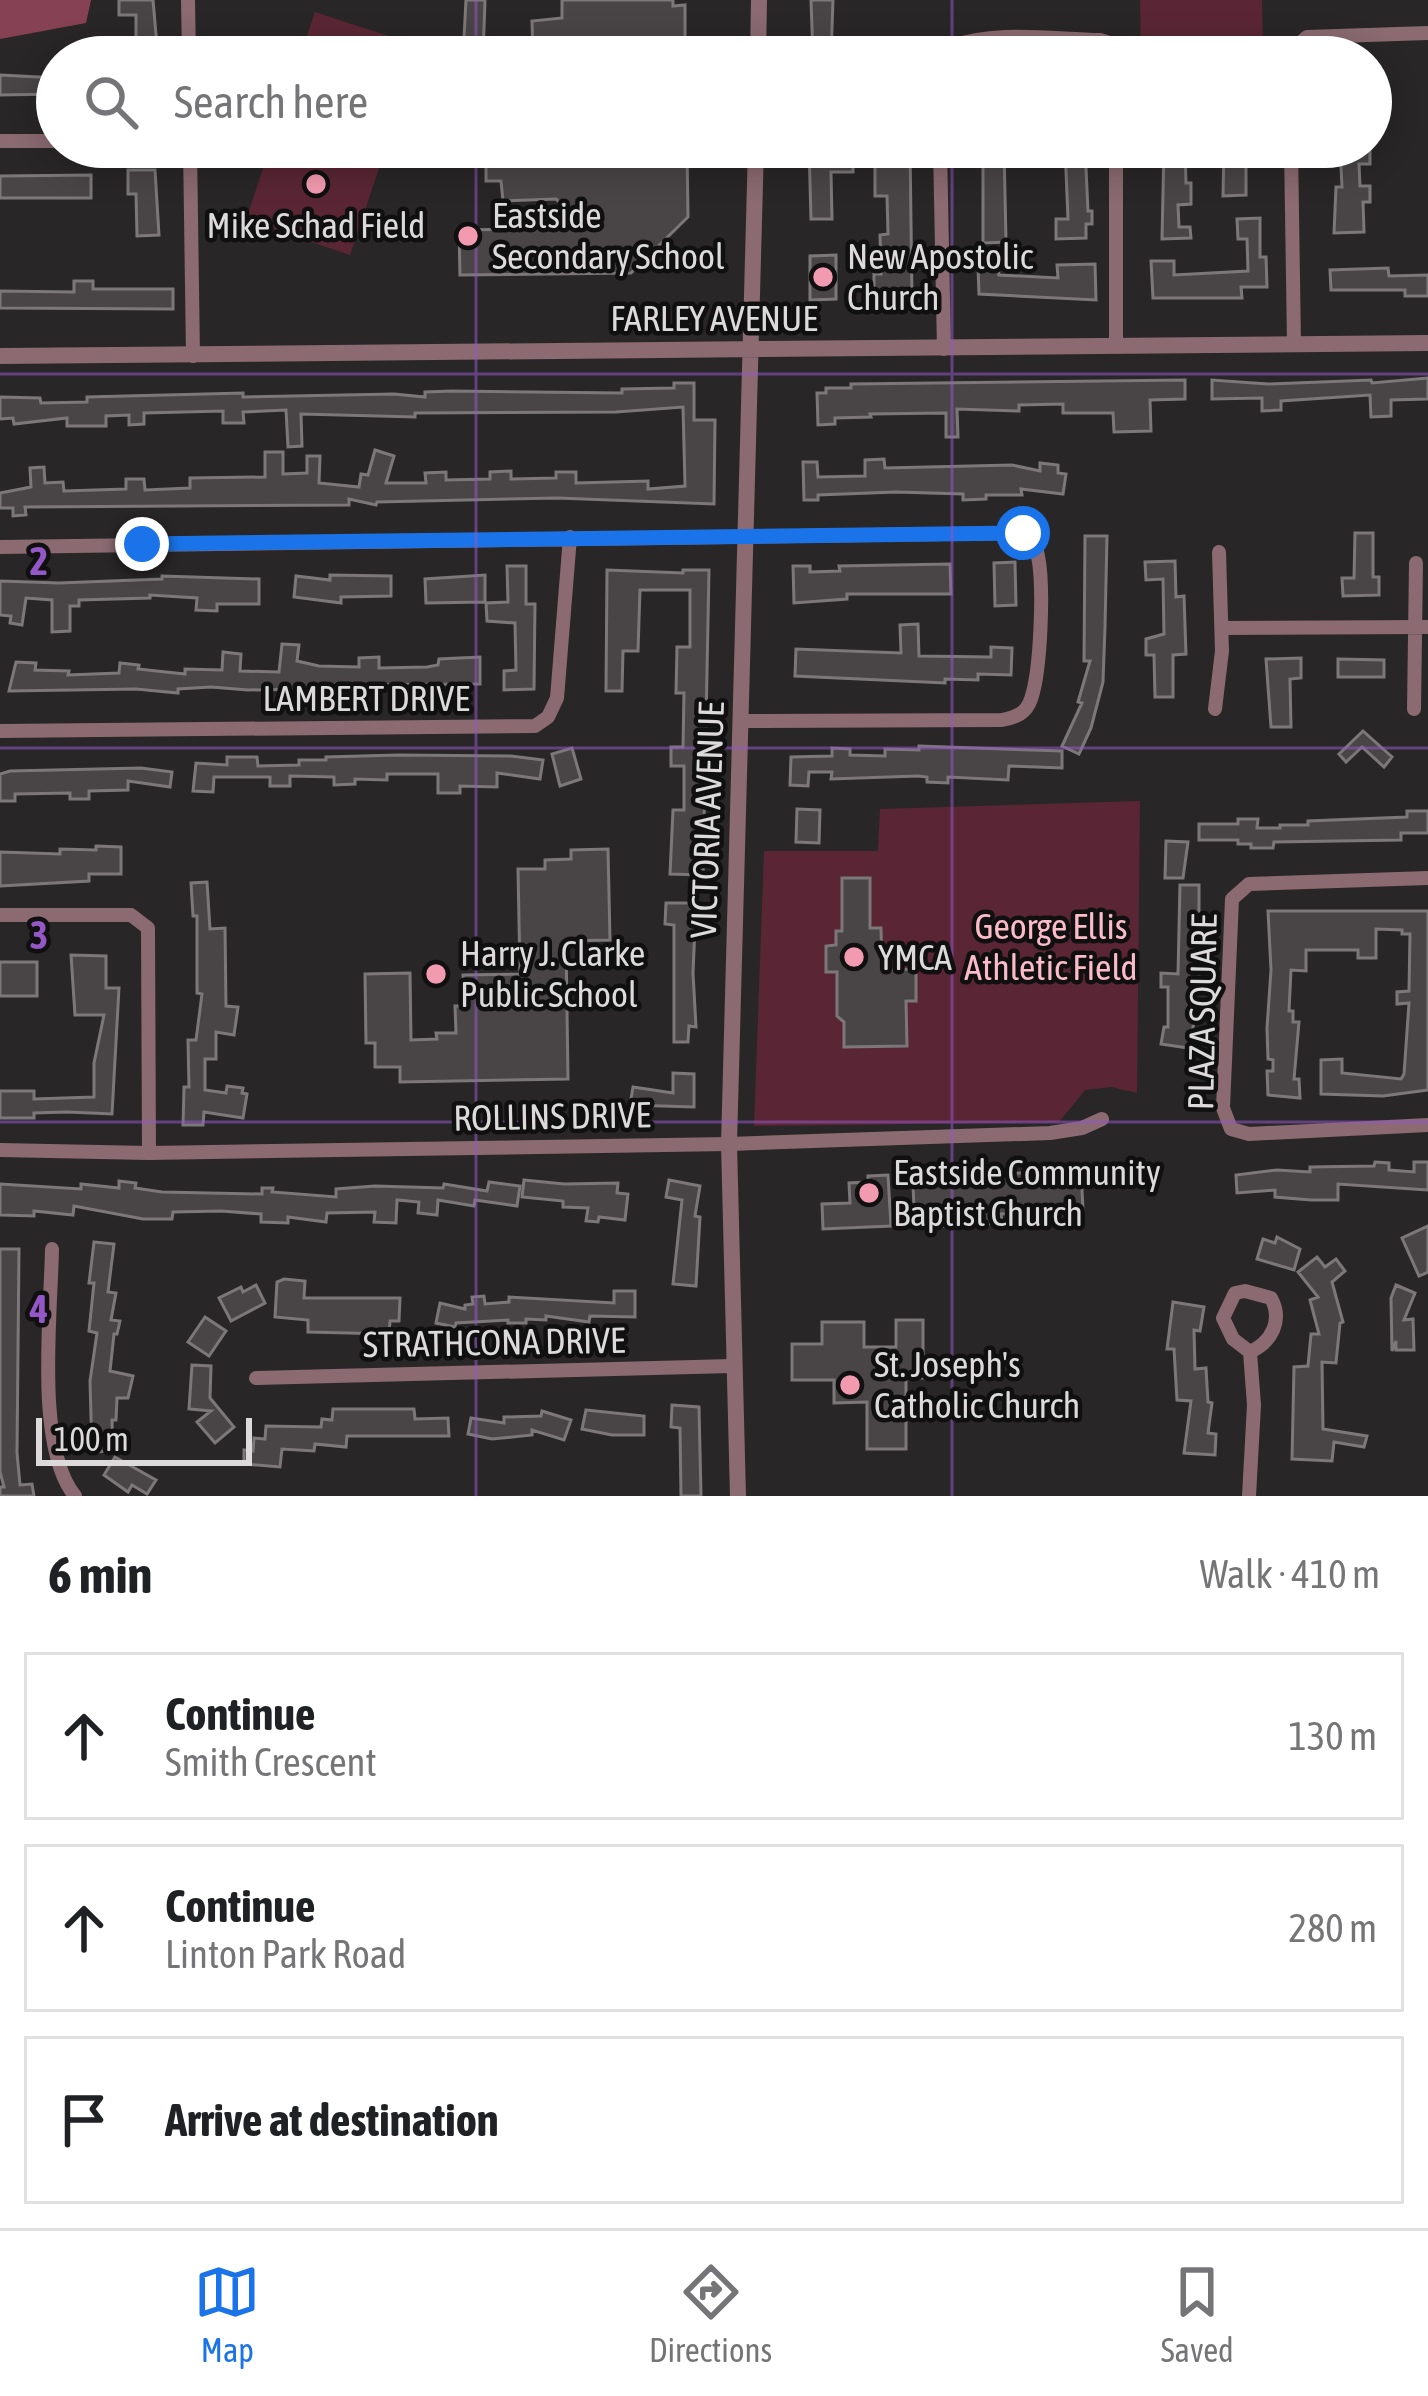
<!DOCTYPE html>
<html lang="en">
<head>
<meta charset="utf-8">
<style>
	:root { --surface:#fff; --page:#f2f2f2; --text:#202124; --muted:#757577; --line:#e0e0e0; --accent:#1a73e8 }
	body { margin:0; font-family:"Asap Condensed",sans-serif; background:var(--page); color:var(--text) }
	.scale { position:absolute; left:36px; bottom:30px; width:216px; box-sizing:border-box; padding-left:12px; border:6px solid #dcdada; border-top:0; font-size:33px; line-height:42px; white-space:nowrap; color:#dcdada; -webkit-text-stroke:9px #111010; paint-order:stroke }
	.stop { position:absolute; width:36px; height:36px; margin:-27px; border:9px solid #1a73e8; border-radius:50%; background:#fff }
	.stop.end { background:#1a73e8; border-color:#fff; box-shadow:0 3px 12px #0008 }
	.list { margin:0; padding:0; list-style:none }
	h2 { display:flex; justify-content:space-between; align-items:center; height:156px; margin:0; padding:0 48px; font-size:51px }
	h2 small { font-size:39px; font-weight:400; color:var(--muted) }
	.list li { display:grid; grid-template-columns:78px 1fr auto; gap:36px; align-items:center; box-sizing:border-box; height:168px; margin:0 24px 24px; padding:0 24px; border:3px solid var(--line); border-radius:0px }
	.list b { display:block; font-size:45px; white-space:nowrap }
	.list p { margin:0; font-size:39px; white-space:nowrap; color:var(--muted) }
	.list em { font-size:39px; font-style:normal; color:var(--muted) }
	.icon { flex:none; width:66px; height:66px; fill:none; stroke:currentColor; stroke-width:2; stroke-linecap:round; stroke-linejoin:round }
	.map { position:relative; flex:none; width:1428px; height:1496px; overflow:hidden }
	.search { position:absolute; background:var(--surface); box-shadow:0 6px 30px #0003; left:36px; right:36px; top:36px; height:132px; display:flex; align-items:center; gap:30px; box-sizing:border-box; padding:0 42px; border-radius:66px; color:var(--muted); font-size:45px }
	.sheet { height:732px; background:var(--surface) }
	nav { display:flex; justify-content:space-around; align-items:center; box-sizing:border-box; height:168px; border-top:3px solid var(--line); background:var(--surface); font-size:33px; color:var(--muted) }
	nav a { display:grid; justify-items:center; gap:6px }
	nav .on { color:var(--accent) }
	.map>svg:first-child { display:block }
</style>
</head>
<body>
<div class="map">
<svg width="1428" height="1496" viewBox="0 0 1428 1496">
	<rect width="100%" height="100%" fill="#292627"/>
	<path fill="#5a2635" d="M1140,0H1262L1263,55L1141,57Z
		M315,12L419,46L415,57H300Z
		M270,147H386L350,255L246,220Z
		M1140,801L1137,1093L1111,1087L1085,1090L1059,1122L754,1126L764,851H878L880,809Z"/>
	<path fill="#874155" d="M0,0H91L86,23L0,39Z"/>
	<path fill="#494546" stroke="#7c7879" stroke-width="3" d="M119,0H153L158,57H136V15H119Z
		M466,0H485L483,57H463Z
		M562,0H673V6L685,5V57H533L532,21L562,18Z
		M811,0H833L831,57H813Z
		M0,75L57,78V94L0,95Z
		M486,147H687L688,217L631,273L460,275L459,230L589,228L556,199L503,201L501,181H486Z
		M809,147H830L831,158L853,157V172H831L832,219H811Z
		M875,147H910L912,298L874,299V274H881L880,235L888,234L887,196H875Z
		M983,147H1004L1006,242L983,243Z
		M1065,147H1085L1088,211H1092V224H1086V238L1056,239V219H1068Z
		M1164,147H1185L1186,183H1191V204L1178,205L1179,227H1190L1191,238L1162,239Z
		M1224,147H1252V166H1246V195L1223,196Z
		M1340,147H1370V164H1359L1360,186H1370V202H1363L1364,232L1334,233L1336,187H1342Z
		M128,170H155L159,235L137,236L136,194H128Z
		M91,175V198H0V176Z
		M1260,218V257H1266L1267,287H1241L1242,298H1153L1151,261H1174V275L1248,271L1247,239H1238L1237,219Z
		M836,255V299L810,300V256Z
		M1095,264L1096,300L979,294L978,267H998L999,275L1058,278L1057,265Z
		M1388,268L1389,276L1428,275V296H1405V290H1331L1330,270Z
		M74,281H93V289H173V309L0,308V291L74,292Z
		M1428,378V399L1391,400V416L1371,417L1370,395L1281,401V410L1262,411V398L1212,399V380L1268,384L1371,380L1372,383Z
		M1185,380V399L1150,400L1151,431L1114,432L1113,413H1063V404L1019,405V411L957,409L958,437H946V413L870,414L871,417L835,418V424L818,425L817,393H826V388H851V384Z
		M674,383H694V420H715L714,504L557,498L377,502L376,505L349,499V505L25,507L26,515L13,516V508H0V493L31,487L30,468L44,467L45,483L63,482L64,491L126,489V479H144L145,490L190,488V478L265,477V452H283V474L307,473V456H320L319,483L359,487L361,474L368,475L375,450L394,456L386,483H426L425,473L446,472V480L490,479V472L511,471V479L556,478V472H576V483L648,481V489L685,486L683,407L616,412L415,413V417L301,414L302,446L288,447L286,410L243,412L244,423H223V411L144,413V424L129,425V415L106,416V426H67V418L14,424L13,418L0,419V397L40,398L41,403L87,402V397L243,393V397L394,394L425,397V392L452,391L622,393V389L674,388Z
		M884,459L885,468L1012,465L1040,471V463L1058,465V473L1066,474L1063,494L1021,489L1022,495H986V499L963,500V494L896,492L818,495V500H804L803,462H817L818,477L865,476V460Z
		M1355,533H1373V577H1379V595L1343,596L1342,578H1354Z
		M1085,536H1107L1105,627L1103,682L1091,728L1079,754L1062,746L1082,703L1078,702L1090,661H1084Z
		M1175,561L1176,597L1184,596L1186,654L1173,655V697H1155L1154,655H1146V639L1164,634L1163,579L1146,580L1145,562Z
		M1015,562L1016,605L995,606L994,563Z
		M950,564L951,594H847V599L794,603L793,566H810V572L840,571L839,566Z
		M507,566H526V604H535L534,689L504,690V671L516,670L515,623L487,621L486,603L508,602Z
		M607,570L683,573V570H709L703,875L670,874L673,810H684V766H671V747H683L684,693H676L677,647H690V590H640L638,651H623L622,691H606Z
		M330,575L391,576V596L341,597V603L294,597L296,576L330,580Z
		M485,575V602L426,603L425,579Z
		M162,576L259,579V604H217V611L196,610L197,598L150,595V598L79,600V606H70V631L52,632V600L26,598L22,625L10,623L11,616L0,615V581L59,583L162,579Z
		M918,624L919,656L991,657V647L1012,648L1011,675L978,674V680L945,679V683L795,676L796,649L901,653L900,625Z
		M282,644L299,645L297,661L319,666L359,667V658L379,657V668L427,667L438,665L439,659L480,657V684L310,685V689L248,690L211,687L178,689V693L136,689L9,691L16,662L36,663L35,670L69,671L68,675L119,673L120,663L139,665L138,669L185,674V669L222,670L223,652L241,654L240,671L279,672Z
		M1301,658V678L1290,679L1291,727H1271L1266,659Z
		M1338,659L1384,660V677H1338Z
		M1363,731L1392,757L1384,767L1362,747L1346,762L1339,754Z
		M919,746L1062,751V768L1009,766L1008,780L948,777V783L927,782V777L918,776L831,779L832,772H809L808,786L790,785L791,757L832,756V748L850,749V755L885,756V749L919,750Z
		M572,748L581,779L560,786L552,754Z
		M398,755L511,756L543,760L540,779L497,773V787L460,786V793H438V774H387V780L355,779V784L334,785V777L290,776V786H270V777H214L213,792L193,791L196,763L227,765V757H257L258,766L299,765V760H326V757Z
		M141,768L172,772L170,787L128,781V790L89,791V799H70V793L15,794V801H0V774L10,771Z
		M797,809L820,810L819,843L796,842Z
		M1407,811H1428V833H1401V840L1274,842L1273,848H1251V844H1238V840H1199V824H1238V819H1258L1257,828H1280V825H1308V821L1407,817Z
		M1166,841L1188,842L1183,878H1165Z
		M96,846L121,847V874H89V881L0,886V852L60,854V849L96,850Z
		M608,849L610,940L566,941L568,1079L400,1082V1067H375V1043H366L365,974L410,973L411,1040L437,1039L436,1033H456L455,1006H464L463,975L520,974L518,869H545V860L571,859V850Z
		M842,878H870V928H881L882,970L916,969V1001H906L907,1046L844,1047V1022L837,1016V972H826V946L836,945V931H842Z
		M207,882L210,929L225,928L226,1006L238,1007L234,1035L216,1032V1059H205V1090L226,1093L227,1086L243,1088L242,1093L247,1094L243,1118L204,1112L203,1125H183L184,1087H189L188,1040H196L202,994L197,993V916H193L191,883Z
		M1180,885H1199V926H1202L1199,980H1195L1194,1023L1188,1048L1161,1044L1164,1027H1168V987H1161V973L1178,974Z
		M666,903H696L693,973L696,1027L689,1026L688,1042H674V925L665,924Z
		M1268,911H1428V1090L1383,1096L1321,1094V1060L1342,1059V1073L1401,1079L1404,1074L1409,1003L1397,1004V992L1409,991L1410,934H1402V930L1376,929V958H1358V950H1306V971L1291,970L1289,1011H1293V1022H1299L1294,1079H1299L1300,1098L1268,1095L1267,1071H1273V1060L1268,1059L1267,1028L1271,970Z
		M71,955L106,956V988H119L112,1114L67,1112L34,1113V1118H0V1091H34V1099L94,1097V1063L104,1015H75Z
		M0,962H37V996H0Z
		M673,1073L694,1074V1107L630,1105L633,1087L673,1093Z
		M1375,1162L1389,1163V1170L1414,1172V1162H1428V1190L1338,1184V1200H1311L1275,1197V1190L1237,1193L1236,1175L1277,1170L1310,1172V1167L1374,1166Z
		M1081,1170L1083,1210L1001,1214L1002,1223L915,1228L913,1186L1001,1182L1000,1174Z
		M888,1175L891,1226L823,1229L822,1204L850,1203L849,1183L868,1182V1176Z
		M524,1180L564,1184L618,1183L617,1193L628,1194L625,1220L599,1217L598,1222L586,1221L588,1208L563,1207V1201L522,1197Z
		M669,1180L700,1186L695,1216L700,1217L696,1286L673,1284L682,1200L666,1197Z
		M119,1181L136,1183L135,1188L162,1192L262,1194V1188H273L272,1192L336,1197V1189L375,1186L443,1188L444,1184L487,1191L489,1182L520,1186L517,1206L475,1200L474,1206L438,1200L437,1215L418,1213L419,1202L397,1200L396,1223L374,1222L375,1212L327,1213L326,1222L288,1217V1223L261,1222V1214L221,1211L173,1212L172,1219H143L74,1206L73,1215L34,1211V1216L0,1215V1184L81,1189V1184L119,1188Z
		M1428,1226V1272L1419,1276L1402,1238Z
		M1277,1237L1300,1249L1294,1270L1257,1259L1263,1239L1275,1243Z
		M94,1242L114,1244L108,1292L116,1293L111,1320L120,1321L117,1334H114L110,1371L133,1376L128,1398H117L116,1420H112L113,1451L92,1452L90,1381L97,1333L89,1331L94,1283H89Z
		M0,1249H19L17,1453L20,1485L32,1484L34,1496H0V1487H4L0,1472Z
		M1317,1257L1325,1267L1336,1259L1345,1271L1332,1282L1343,1322L1340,1323L1336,1363L1322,1362L1323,1429L1367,1436L1364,1447L1334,1442L1332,1461L1292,1459L1294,1367L1308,1366L1311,1334H1319L1310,1300L1318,1297L1298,1272Z
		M284,1279L305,1281L304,1298H400L399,1321H390L389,1334L308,1332V1320L275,1317L277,1282Z
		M256,1285L265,1303L231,1321L219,1298L241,1287L243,1292Z
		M1396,1285L1415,1293L1404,1320L1413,1319L1414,1350H1396V1341L1392,1351L1391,1298Z
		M614,1291H635V1317L590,1316L589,1322L546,1316V1320L526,1319V1323H508V1320L456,1323L455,1327L436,1323L440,1303L465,1309V1305L473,1304L472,1297L484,1296L485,1304L509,1302V1297L614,1303Z
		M1173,1302L1204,1307L1200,1331L1194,1330L1195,1369L1206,1368L1208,1402L1212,1403L1208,1433L1216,1434L1215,1455L1184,1453L1191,1401L1177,1400L1174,1349H1167Z
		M205,1317L226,1331L209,1356L188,1342Z
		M896,1320H923V1378H906V1449H867V1402L834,1403V1380H792V1344H822V1322H864V1347H896Z
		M192,1365L211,1366L210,1398L234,1427L215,1443L197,1422L211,1411L189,1409Z
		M672,1405L699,1407L701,1496H681L680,1428L671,1427Z
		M333,1409H414L415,1419L448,1418L449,1436H347L346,1447L315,1444L314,1451L282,1449L280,1467L244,1464V1450L253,1451L254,1438L265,1439L266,1426L321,1427L322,1419L332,1420Z
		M586,1410L644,1416V1435H612L582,1429Z
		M542,1411L571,1420L564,1440L532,1430V1435L492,1439L468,1434L471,1418L504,1423V1417L541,1416Z
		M115,1457L156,1480L147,1494L132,1485L128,1492L104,1475Z"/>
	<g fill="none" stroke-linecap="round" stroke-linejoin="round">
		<path stroke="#8b6a71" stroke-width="14" d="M188,0L189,57
			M944,57L949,47C996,30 1050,39 1100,40L1112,44L1115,57
			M1293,57L1296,47L1307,37L1428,33
			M0,141H57
			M190,147L193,356
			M940,147L944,349
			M1291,147L1294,344
			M1116,346V147
			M0,547L1023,533C1032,539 1036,545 1038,556C1044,586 1041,670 1031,699C1026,714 1016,717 1002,720L743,721
			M1222,628L1428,627
			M1215,709L1222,651L1219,552
			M1414,709L1416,563
			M0,731L535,726L548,717L557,698L570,537
			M1428,878L1249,884L1232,899L1223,1108L1231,1129L1249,1134L1428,1125
			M0,915H131L148,928L149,1153
			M0,1150L149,1153L729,1144L1050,1133L1082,1128L1102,1119
			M52,1249C51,1313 35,1447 75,1496
			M1245,1291L1271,1298C1283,1320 1272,1342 1250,1352L1233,1339L1223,1318L1235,1293Z
			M256,1378L732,1366
			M1249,1496L1254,1405L1250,1352"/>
		<path stroke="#8b6a71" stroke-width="16" d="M758,57L759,0
			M0,356L1428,343
			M738,1496L729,1144L756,147"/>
	</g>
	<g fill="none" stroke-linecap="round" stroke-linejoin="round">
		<path stroke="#1a73e8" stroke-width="15" d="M142,544L1023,533"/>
	</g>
	<path fill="none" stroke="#9358c6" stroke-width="3" stroke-opacity="0.55" d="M476,0V57M952,0V57M476,147V1496M952,147V1496M0,374H1428M0,748H1428M0,1122H1428"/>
	<g fill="#f29ab0" stroke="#111010" stroke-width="4.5">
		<circle cx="316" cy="184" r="12"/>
		<circle cx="468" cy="236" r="12"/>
		<circle cx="823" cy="277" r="12"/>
		<circle cx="854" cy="957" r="12"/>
		<circle cx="436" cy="974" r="12"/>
		<circle cx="869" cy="1193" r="12"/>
		<circle cx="850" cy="1385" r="12"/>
	</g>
	<g text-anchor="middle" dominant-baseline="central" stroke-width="9" stroke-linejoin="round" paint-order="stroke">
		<g font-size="36" fill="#dcdada" stroke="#111010" text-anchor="start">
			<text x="492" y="215">Eastside<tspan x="492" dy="41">Secondary School</tspan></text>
			<text x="316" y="225" text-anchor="middle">Mike Schad Field</text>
			<text x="847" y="256">New Apostolic<tspan x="847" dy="41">Church</tspan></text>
			<text x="460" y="953">Harry J. Clarke<tspan x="460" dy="41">Public School</tspan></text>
			<text x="878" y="957">YMCA</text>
			<text x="893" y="1172">Eastside Community<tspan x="893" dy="41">Baptist Church</tspan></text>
			<text x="874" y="1364">St. Joseph's<tspan x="874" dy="41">Catholic Church</tspan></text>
		</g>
		<g font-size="36" fill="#dcdada" stroke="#111010">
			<text x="714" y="318">FARLEY AVENUE</text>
			<text x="366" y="698">LAMBERT DRIVE</text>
			<text transform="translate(707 820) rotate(-88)">VICTORIA AVENUE</text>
			<text transform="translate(1202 1012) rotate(-89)">PLAZA SQUARE</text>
			<text transform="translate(552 1116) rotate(-1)">ROLLINS DRIVE</text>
			<text transform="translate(494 1342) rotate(-1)">STRATHCONA DRIVE</text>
		</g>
		<g font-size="36" fill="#fbbbc9" stroke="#111010">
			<text x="1051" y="926">George Ellis<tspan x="1051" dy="41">Athletic Field</tspan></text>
		</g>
	</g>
	<g font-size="39" text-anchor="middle" font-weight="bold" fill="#9358c6" stroke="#111010" stroke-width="9" stroke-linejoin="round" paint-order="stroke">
		<text x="39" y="575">2</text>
		<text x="39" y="949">3</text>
		<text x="39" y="1323">4</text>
	</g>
</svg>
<div class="scale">100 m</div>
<div class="stop" style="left:1023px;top:533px"></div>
<div class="stop end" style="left:142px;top:544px"></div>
<div class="search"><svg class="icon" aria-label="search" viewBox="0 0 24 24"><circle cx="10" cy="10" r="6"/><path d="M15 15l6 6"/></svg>Search here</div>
</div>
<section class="sheet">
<h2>6 min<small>Walk · 410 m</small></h2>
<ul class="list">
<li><svg class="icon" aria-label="ahead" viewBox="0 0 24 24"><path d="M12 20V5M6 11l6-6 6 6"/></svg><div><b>Continue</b><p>Smith Crescent</p></div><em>130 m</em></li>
<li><svg class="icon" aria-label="ahead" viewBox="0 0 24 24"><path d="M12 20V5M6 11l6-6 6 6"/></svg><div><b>Continue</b><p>Linton Park Road</p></div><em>280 m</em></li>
<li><svg class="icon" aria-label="arrive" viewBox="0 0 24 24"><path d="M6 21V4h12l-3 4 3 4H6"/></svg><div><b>Arrive at destination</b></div></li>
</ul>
</section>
<nav>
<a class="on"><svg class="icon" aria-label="map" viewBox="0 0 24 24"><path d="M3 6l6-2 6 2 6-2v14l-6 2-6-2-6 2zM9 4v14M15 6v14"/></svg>Map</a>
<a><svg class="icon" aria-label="directions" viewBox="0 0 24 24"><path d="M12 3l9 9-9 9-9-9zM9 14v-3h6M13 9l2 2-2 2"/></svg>Directions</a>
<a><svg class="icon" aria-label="saved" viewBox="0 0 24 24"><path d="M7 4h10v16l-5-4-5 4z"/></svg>Saved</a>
</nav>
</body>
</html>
